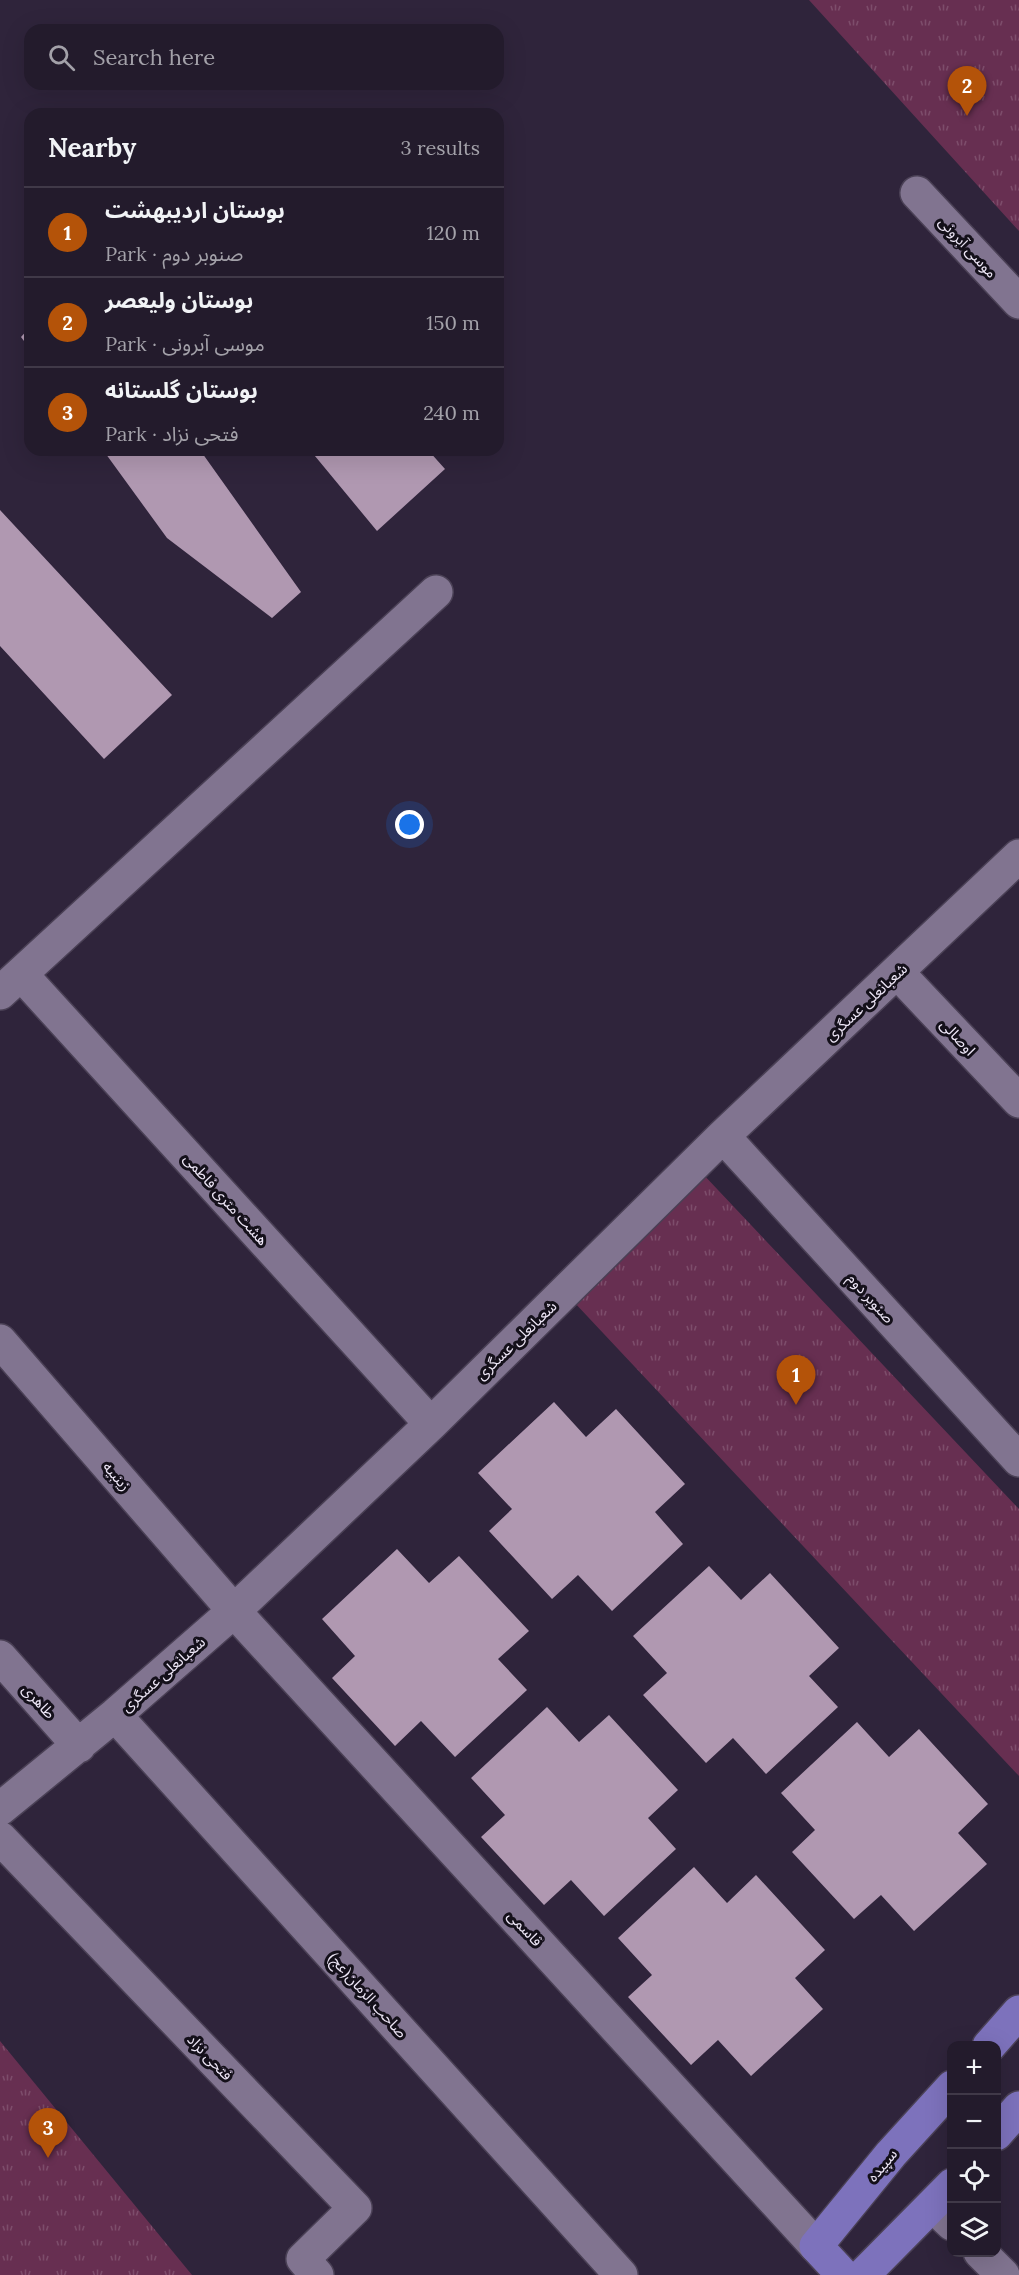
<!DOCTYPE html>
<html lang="en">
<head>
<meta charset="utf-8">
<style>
	:root { --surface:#231b2c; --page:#2f2838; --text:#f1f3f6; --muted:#a3a1a9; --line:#403948; --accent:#b45309 }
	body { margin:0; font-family:Lora,"Noto Sans Arabic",serif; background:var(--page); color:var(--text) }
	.controls { position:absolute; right:18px; bottom:18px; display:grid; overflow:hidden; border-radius:12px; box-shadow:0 6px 24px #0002 }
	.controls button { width:54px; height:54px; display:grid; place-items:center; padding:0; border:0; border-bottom:2px solid var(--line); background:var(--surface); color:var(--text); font:30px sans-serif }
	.you { position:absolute; left:410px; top:825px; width:21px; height:21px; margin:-15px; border:4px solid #fff; border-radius:50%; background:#1a73e8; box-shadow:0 0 0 9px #1a73e833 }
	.badge { display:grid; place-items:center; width:39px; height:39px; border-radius:50%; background:var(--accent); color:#fff; font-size:20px; font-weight:700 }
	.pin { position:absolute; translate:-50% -50px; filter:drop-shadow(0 2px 3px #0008) }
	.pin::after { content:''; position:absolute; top:32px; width:21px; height:18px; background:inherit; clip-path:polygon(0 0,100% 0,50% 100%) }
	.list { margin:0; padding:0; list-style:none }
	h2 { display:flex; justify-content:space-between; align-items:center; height:78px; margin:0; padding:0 24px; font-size:26px }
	h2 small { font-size:20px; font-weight:400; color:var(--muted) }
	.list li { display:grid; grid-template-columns:39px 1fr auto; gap:18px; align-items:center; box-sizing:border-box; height:90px; padding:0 24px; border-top:2px solid var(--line) }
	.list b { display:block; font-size:22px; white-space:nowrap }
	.list p { margin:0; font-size:20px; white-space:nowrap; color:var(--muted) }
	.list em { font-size:20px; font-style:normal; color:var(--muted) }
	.icon { flex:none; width:33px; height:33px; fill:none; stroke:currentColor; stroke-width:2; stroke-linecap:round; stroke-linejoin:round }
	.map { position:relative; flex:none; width:1019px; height:2275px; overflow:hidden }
	.search { position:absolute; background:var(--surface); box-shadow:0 6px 24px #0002; left:24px; top:24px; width:480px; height:66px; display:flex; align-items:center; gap:15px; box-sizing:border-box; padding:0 21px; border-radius:18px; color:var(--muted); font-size:22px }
	.panel { position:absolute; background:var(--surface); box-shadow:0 6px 24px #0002; left:24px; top:108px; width:480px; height:348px; border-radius:18px }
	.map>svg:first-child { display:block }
</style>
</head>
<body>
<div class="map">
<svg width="1019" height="2275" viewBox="0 0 1019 2275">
	<defs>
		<pattern id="park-tufts" width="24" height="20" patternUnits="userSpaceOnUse" patternTransform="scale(1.5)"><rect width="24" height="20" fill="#672f51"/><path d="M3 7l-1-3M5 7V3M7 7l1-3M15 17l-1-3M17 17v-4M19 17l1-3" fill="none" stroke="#7d4d6b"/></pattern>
	</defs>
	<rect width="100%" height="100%" fill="#2f243b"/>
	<path fill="url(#park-tufts)" d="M809,0H1019V231Z
		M701,1172L1019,1509V1776L573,1301Z
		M0,2041L192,2275H0Z"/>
	<path fill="#b098b1" d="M30,327V349L21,337Z
		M103,450H200L301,592L272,618L167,538Z
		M310,450H428L445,469L377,531Z
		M0,510L172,695L104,759L0,646Z
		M554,1402L586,1437L616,1409L685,1484L655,1512L683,1544L612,1611L578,1575L552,1599L489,1531L512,1509L478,1473Z
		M397,1549L429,1583L459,1556L529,1631L498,1659L527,1690L455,1757L421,1721L395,1746L332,1678L355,1656L322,1619Z
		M709,1566L741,1600L770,1573L839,1648L809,1676L838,1707L766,1774L733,1738L706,1763L643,1695L667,1673L633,1636Z
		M547,1707L579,1742L609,1715L678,1790L648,1818L676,1849L604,1916L571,1880L544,1905L481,1837L505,1815L471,1778Z
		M857,1722L889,1757L919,1729L988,1804L958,1833L987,1864L914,1931L881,1895L854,1919L792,1852L815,1830L781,1793Z
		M694,1867L727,1903L756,1875L825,1950L795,1978L823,2009L751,2076L718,2040L691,2065L628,1997L652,1975L618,1938Z"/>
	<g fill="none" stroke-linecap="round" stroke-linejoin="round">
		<g stroke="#4a4055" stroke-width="36">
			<path id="minor" d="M917,193L1019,302
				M897,972L1019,1101
				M21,974L431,1424
				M0,993L436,592
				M723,1136L1019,1460
				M0,1341L234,1611L816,2246
				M0,1657L79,1746
				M115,1715L621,2275
				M0,1809L115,1715L234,1611L431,1424L723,1136L1019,856
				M0,1838L355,2208L303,2259L317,2275
				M933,2206L952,2224
				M980,2252L1003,2275"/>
		</g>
		<g stroke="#4a4055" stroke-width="36">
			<path id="major" d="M989,2046L1019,2012
				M996,2134L1019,2108
				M843,2275L816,2246L891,2154L952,2087
				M863,2275L952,2185"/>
		</g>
		<use href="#minor" stroke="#817490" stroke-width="33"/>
		<use href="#major" stroke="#7d72bc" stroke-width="33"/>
	</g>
	<g text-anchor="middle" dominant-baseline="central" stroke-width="6" stroke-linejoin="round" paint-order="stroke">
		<g font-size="15" fill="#ede6f6" stroke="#14101a">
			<text transform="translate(968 247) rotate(47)">موسی آبرونی</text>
			<text transform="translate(866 1002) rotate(-43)">شعبانعلی عسگری</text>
			<text transform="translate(958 1037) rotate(47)">اوصالی</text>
			<text transform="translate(226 1199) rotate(48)">هشت متری فاطمی</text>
			<text transform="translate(871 1298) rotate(48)">صنوبر دوم</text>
			<text transform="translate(516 1340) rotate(-44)">شعبانعلی عسگری</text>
			<text transform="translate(117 1476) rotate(49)">زینبیه</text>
			<text transform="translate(163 1674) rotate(-41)">شعبانعلی عسگری</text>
			<text transform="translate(39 1701) rotate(48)">طاهری</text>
			<text transform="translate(525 1928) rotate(47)">قاسمی</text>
			<text transform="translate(368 1995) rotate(48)">صاحب الزمان(عج)</text>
			<text transform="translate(210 2057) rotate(46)">فتحی نزاد</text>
			<text transform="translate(882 2165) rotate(-50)">سپیده</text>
		</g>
	</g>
</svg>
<div class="controls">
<button>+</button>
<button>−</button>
<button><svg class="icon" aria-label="locate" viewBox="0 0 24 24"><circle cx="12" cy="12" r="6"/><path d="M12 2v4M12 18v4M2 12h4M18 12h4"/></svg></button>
<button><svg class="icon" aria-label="layers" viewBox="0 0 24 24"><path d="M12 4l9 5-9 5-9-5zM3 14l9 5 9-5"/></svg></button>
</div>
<div class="you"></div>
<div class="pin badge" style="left:796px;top:1405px">1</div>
<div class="pin badge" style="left:967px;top:116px">2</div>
<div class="pin badge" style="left:48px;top:2158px">3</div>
<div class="search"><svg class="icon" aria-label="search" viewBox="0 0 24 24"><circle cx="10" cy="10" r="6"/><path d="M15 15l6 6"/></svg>Search here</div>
<section class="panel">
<h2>Nearby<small>3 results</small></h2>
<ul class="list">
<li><span class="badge">1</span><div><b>بوستان اردیبهشت</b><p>Park · صنوبر دوم</p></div><em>120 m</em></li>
<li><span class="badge">2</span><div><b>بوستان ولیعصر</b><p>Park · موسی آبرونی</p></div><em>150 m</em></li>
<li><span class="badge">3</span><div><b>بوستان گلستانه</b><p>Park · فتحی نزاد</p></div><em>240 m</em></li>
</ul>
</section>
</div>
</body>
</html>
